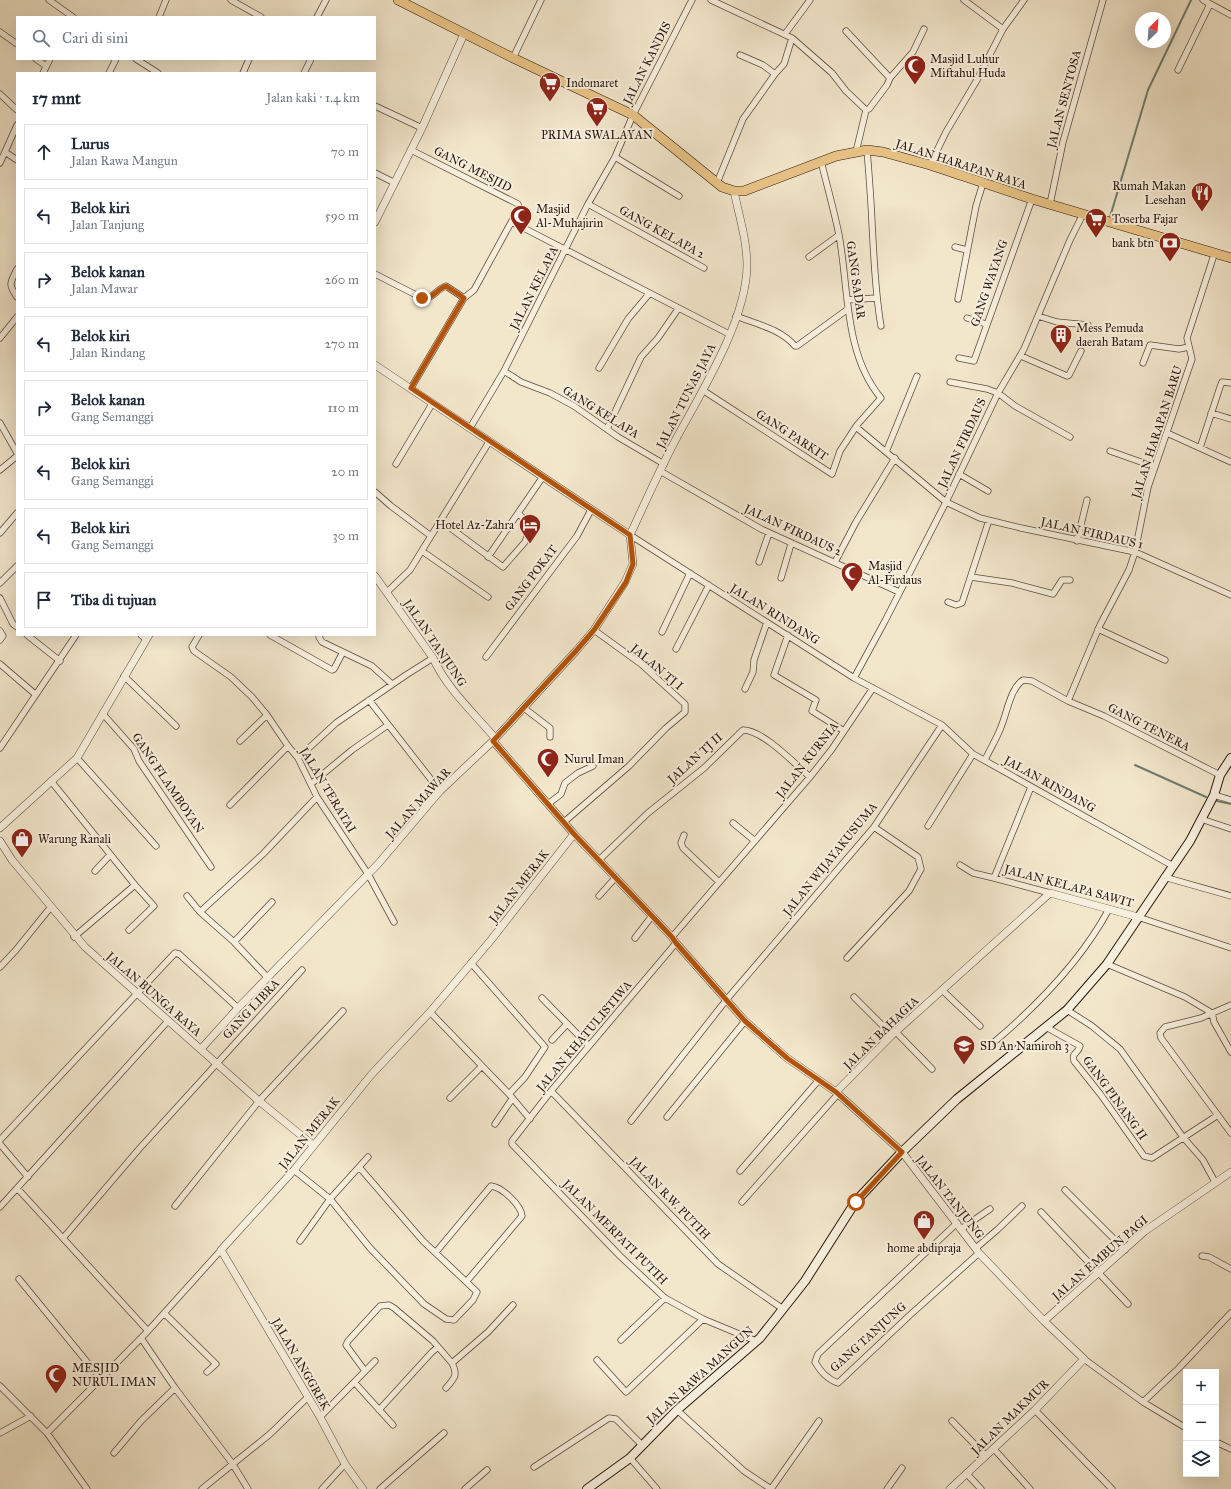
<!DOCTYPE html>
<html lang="id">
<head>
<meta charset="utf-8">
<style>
	:root { --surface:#fff; --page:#f6f6f7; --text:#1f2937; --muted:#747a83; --line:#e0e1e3 }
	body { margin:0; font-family:"IM FELL Great Primer",serif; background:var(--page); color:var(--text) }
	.controls { position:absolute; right:12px; bottom:12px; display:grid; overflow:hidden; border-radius:0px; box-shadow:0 4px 16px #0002 }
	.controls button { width:36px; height:36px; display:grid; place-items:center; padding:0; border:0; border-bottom:1px solid var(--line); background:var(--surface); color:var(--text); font:20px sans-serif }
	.compass { position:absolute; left:1135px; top:12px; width:36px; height:36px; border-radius:50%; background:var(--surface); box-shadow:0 4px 16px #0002; rotate:25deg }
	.stop { position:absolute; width:12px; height:12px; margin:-9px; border:3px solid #b45309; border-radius:50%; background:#fff }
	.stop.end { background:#b45309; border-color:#fff; box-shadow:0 1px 4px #0008 }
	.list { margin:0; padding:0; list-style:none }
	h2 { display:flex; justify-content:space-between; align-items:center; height:52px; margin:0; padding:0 16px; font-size:17px }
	h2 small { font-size:13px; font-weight:400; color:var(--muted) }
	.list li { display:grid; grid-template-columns:26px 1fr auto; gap:12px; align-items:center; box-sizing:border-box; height:56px; margin:0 8px 8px; padding:0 8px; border:1px solid var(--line); border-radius:0px }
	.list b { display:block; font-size:15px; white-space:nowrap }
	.list p { margin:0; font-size:13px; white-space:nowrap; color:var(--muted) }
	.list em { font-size:13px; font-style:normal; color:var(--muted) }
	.icon { flex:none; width:22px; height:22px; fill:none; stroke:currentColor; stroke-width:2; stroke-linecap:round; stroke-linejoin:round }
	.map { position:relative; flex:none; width:1231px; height:1489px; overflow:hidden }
	.search { position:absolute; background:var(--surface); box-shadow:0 4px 16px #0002; left:16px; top:16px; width:360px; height:44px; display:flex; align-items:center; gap:10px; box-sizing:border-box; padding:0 14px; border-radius:0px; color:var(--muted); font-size:15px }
	.panel { position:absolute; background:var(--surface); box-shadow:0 4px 16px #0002; left:16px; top:72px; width:360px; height:564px; border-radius:0px }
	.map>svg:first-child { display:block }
</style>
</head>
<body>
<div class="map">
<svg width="1231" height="1489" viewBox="0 0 1231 1489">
	<rect width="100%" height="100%" fill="#f2e6cb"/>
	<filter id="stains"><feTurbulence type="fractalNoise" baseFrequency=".005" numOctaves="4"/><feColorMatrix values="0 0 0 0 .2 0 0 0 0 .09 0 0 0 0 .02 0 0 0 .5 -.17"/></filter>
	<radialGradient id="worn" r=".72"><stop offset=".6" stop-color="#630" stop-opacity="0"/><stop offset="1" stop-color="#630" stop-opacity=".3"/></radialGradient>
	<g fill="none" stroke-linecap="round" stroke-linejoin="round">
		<path stroke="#6e7c70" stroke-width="2" d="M1110,217L1148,90L1191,0
			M1135,765L1206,797
			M1217,801L1231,804"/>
		<g stroke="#5c4b3e" stroke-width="7">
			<path id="minor" d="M49,0L73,17
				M231,0L261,17
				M711,0L792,38L832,73L846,91L866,110
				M964,0L1003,29
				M1203,0L1231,15
				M159,17L166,0
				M317,17L326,0
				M846,31L890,78
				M0,32L17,44
				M785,34L810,0
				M740,55L763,65L775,74
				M513,58L541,0
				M36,59L46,66
				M136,59L158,73
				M1178,70L1210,4
				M43,73L50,59
				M109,73L116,59
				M243,73L249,59
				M304,73L311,59
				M0,94L17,110
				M375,106L422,128
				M867,150C869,174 871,199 872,223C874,258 875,292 881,326
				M5,152L17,160
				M856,152L866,110L869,109L887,85L890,78L913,52L924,29
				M615,157L679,196
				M0,163L17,125
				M930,165L946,132L977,80L1003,29L1024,0
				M375,173L395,183
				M717,183L743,119L775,74L784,64L792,38
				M588,204L704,268
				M1050,204L1063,142L1103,0
				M512,222L729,334
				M955,247L967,250
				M809,257L839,235
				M17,269C10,283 8,284 17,297
				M375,274L422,298C433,300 436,289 446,286L464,298
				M958,299L976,206L983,183
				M847,300L876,298
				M736,316C756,324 781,329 795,346H797L848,309
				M1038,316L1057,322L1088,325
				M967,318L986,324
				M0,338L17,317
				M1021,356L1067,376L1069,375L1081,351
				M959,358L974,361L1032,199
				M1143,363L1150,345L1179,349L1189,347
				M599,368L628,319L649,294
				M504,371L521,382L550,393L574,406L618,437L664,464
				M950,382L987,389L998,393L1015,406L1070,437
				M411,388L464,298L474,290L519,208L518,204L411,150
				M704,391L832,474L840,451L857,425L881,398C844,354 849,289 839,235C834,210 827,186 821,161
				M1211,413L1231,419
				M0,423L17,453
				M856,427L946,502L980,518L1021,528L1135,552L1231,595
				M470,428L504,371L588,204L615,157L633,115L692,0
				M607,429L641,357L658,338L678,309
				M1167,433L1231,462
				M1200,448L1220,387L1222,382L1231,383
				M1110,451L1155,467
				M886,452L917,376
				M396,464L432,404
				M0,470L17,456
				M660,471L761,529L899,592
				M959,474L988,491
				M375,492L391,506L431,536
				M441,521L503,567L525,542L530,529L528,523L519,514
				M0,533L17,513
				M630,535L854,678L942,725L973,754L1173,866
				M1077,541L1087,500
				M422,551L488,597
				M488,557L542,478
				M759,562L769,533
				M835,562L856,522L895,458
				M971,577L1012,583L1053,594L1062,580H1070
				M781,578L791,544
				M0,583L17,566
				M387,592L410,570L489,442
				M0,598L13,624L17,627
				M948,602L956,605L962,603L989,520
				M1098,629L1165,660
				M0,631L3,636L0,640
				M662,632L690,573
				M27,635L60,661
				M141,635L146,639
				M199,635L192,647L194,651L231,677L252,697L267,715L288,746L298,758L317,797L368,874L394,922
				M270,635L332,670L334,669L343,652
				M320,635L319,637L322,642L372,666L392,684
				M788,635L774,675L816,700L812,711L844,731
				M676,649L709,585
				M486,657L577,536L591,510
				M0,664L35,694
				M124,676L176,726
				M854,678L885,621L946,502L998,393L1024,349L1070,240L1083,214
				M745,689L753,672L754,660L767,622
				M369,700L440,791
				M1068,701L1100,625L1129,570L1135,552L1148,487L1192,359L1187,338L1214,255
				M524,708L550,728V737
				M103,714L134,749L139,761L211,867
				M240,741L267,715
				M0,748L76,635
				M77,758L156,846
				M298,758L336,723L406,675L433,658
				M985,760C990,749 997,738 1001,727C1007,713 1010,689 1023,680L1032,681L1068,701L1104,716L1220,775
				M51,781L135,885L154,906L129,930
				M311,784L352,750L388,725
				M1031,787L994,878L1050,893
				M1214,795L1231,800
				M548,804L561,794L565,783L578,773L593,766
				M230,805L288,746
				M1201,819L1231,829
				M564,822L629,766L666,728L685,712V704L641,664L594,630
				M733,823L755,841
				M928,826L973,754
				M684,835L681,843L683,848L719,882
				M599,860L648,813L704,768L743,730C763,730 795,764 810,777
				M960,865L973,873L994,878
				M95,871L110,855
				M1164,877L1231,896
				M187,896L200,912L234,942L267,977
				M599,896L616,877
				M200,912L263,854L317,797
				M1138,917L1231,948
				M74,937L135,885
				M672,937L810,777L832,749L873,688
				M635,938L652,916
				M234,942L272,902
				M676,943L551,1091L512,1141V1144L620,1256L665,1298L703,1319L756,1341
				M847,958L909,891L921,869L918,857L874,827
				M471,963L545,1047L525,1077L509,1094
				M1107,964L1185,997L1212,1013
				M0,967L16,950L50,908
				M943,991L980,1026
				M854,997L892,1035
				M542,998L589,1046
				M1231,1005L1201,1018L1165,1027L1160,1033L1161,1038L1231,1133
				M1067,1010L1092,1026L1120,1049L1183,1137L1203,1160L1215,1182
				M430,1012L509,1094L530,1119
				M1212,1013L1214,1022L1231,1052
				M1046,1027L1080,1046C1079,1053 1071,1053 1074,1061L1101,1095L1144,1156L1152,1158L1218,1115
				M896,1032L932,1069
				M552,1040L567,1024
				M993,1043C1038,1005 1081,961 1109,909
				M551,1091L718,1264L783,1309
				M450,1098L482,1066
				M667,1117L745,1021
				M631,1121L727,999L874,827L942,725
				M495,1124L512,1099
				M0,1140L175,953L179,954L238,1008
				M0,1144L28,1177
				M294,1170L330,1199L370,1248L424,1304L446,1319L454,1320L473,1300L477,1292L423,1241L359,1167
				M740,1171L818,1081
				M17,1188L148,1331
				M1065,1190L1125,1250
				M742,1202L838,1094
				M175,1206L259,1101L343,1011
				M0,1207L168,1021
				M1041,1212L1128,1304
				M957,1223L818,1354L815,1362C821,1372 827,1379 838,1383L910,1315L979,1253
				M961,1229L990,1209
				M64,1237L139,1149L302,970
				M300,1241L330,1199L368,1157
				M976,1248L997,1230L1022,1206
				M436,1252L491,1186C502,1187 521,1205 522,1216L467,1281
				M1202,1256L1209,1257L1231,1269
				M19,1279L101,1379
				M165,1314L216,1364L207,1372
				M141,1338L175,1388L232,1463L248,1489
				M621,1340L665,1298
				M1084,1359L1143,1402L1186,1428
				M597,1360L626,1392L703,1319
				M365,1371L346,1345L348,1341L380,1306L389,1305L394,1308L433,1341L452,1363L488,1332L513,1305
				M355,1383L393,1425
				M0,1386L47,1433L87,1489
				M446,1388C455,1378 458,1375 452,1363
				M1143,1402L1179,1368L1231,1313
				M379,1410L432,1352L438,1347
				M677,1410L744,1471L771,1489
				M1035,1410L1112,1489
				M320,1417L375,1361
				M952,1421L986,1456
				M0,1433L31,1416
				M47,1433L148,1331L221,1250
				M1216,1442L1231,1449
				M994,1449L1030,1489
				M114,1453L141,1421L175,1388
				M630,1458L657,1489
				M534,1467L609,1418L616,1419L642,1445
				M966,1473L981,1489
				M202,1489L270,1434L308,1397
				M322,1489L345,1464
				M380,1489L444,1433
				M465,1489L487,1470
				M771,1489L819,1421
				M887,1489L902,1468"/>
		</g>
		<g stroke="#5c4b3e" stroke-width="8">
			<path id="tertiary" d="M375,222L422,128L464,34
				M375,365L630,535
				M630,535C645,503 659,471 676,439C702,391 746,321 747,266C747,240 739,216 734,191
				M375,576L433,658C447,689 474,713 495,738
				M493,741L574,834L672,937L676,943L745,1021L787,1058L836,1092L902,1152L979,1253L1044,1321L1084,1359L1035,1410L950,1489
				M0,828L77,758L149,635
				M0,841L12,860L85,947L259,1101L313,1145
				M201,1049L238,1008L378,864L440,791L493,741L576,651L594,630L625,582L633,564L630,535
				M836,1092L892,1035L1050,893L1138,917
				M1044,1321L1145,1231L1231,1172
				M363,1489L345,1464L320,1417L221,1250L294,1170L371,1075L430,1012L491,940L574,834"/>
		</g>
		<g stroke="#2a170f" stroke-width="10">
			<path id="secondary" d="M587,1489L630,1458L677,1410L760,1338L805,1281L856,1201L902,1152L957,1099L1067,1010L1107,964L1190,841L1214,795L1220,775L1231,758"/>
		</g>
		<g stroke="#2a170f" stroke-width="10">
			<path id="primary" d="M398,0L513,58L633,115L722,187L734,191H744L836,156L867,150L883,152L930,165L1032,199L1231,258"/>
		</g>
		<use href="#minor" stroke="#f7efdd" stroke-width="5.5"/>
		<use href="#tertiary" stroke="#f7efdd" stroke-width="7"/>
		<use href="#secondary" stroke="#f7efdd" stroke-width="8"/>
		<use href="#primary" stroke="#e9c386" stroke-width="9"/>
	</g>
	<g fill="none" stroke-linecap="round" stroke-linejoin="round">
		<path stroke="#b45309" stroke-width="5" d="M422,298C433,300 436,289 446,286L464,298L411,388L630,535L633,564L626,582L594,630L576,651L493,741L574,834L672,937L676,943L745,1021L787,1058L836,1092L902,1152L856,1202"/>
	</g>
	<defs>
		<g id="mosque-pin" transform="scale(1.15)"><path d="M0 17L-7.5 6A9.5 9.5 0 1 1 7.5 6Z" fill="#8f2418" stroke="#f7efdd"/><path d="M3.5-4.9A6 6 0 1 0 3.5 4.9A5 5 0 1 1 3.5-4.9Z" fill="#fff"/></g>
		<g id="supermarket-pin" transform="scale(1.15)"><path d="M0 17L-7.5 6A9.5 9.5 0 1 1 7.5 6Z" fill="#8f2418" stroke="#f7efdd"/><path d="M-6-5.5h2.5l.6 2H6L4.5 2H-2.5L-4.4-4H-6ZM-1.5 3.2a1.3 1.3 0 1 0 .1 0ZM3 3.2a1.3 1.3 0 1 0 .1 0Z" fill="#fff"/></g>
		<g id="restaurant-pin" transform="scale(1.15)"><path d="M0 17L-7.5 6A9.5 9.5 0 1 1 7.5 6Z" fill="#8f2418" stroke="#f7efdd"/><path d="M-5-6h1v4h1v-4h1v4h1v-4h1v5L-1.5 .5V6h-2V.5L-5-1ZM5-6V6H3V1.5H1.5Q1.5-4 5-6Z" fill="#fff"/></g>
		<g id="bank-pin" transform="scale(1.15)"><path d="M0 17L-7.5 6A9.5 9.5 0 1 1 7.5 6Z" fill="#8f2418" stroke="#f7efdd"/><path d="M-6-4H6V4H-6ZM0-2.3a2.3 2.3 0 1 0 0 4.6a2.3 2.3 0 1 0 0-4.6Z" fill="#fff"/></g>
		<g id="building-pin" transform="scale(1.15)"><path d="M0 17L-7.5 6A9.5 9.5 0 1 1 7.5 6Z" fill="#8f2418" stroke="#f7efdd"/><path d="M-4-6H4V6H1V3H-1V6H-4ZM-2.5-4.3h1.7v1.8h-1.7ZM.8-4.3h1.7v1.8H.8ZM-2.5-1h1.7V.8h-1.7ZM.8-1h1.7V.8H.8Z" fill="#fff"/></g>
		<g id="hotel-pin" transform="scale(1.15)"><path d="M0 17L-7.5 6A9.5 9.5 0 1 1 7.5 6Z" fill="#8f2418" stroke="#f7efdd"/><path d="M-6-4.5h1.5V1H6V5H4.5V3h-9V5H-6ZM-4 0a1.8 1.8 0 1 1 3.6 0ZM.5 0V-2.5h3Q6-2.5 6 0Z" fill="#fff"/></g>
		<g id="shop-pin" transform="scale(1.15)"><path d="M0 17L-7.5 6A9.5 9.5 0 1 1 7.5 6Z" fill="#8f2418" stroke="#f7efdd"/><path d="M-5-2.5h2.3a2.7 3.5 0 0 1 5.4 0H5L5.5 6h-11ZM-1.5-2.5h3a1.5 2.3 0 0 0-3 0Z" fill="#fff"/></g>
		<g id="school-pin" transform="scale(1.15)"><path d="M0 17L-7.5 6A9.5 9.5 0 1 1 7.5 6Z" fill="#8f2418" stroke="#f7efdd"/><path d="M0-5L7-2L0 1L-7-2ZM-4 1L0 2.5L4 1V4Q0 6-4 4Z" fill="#fff"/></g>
	</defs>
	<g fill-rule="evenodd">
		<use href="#mosque-pin" x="915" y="66"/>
		<use href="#supermarket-pin" x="550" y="83"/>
		<use href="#supermarket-pin" x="597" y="108"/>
		<use href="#restaurant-pin" x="1202" y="193"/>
		<use href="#mosque-pin" x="521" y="216"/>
		<use href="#supermarket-pin" x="1096" y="219"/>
		<use href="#bank-pin" x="1170" y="243"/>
		<use href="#building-pin" x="1061" y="335"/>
		<use href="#hotel-pin" x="530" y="525"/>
		<use href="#mosque-pin" x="852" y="573"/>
		<use href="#mosque-pin" x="548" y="759"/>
		<use href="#shop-pin" x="22" y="839"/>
		<use href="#school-pin" x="964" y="1046"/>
		<use href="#shop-pin" x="924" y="1221"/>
		<use href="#mosque-pin" x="56" y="1375"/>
	</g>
	<g text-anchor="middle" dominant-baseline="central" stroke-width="4" stroke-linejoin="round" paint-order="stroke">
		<g font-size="12" fill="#2a170f" stroke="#f7efdd" text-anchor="start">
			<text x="930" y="59">Masjid Luhur<tspan x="930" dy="14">Miftahul Huda</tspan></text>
			<text x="566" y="83">Indomaret</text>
			<text x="597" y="135" text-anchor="middle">PRIMA SWALAYAN</text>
			<text x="1186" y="186" text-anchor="end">Rumah Makan<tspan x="1186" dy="14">Lesehan</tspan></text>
			<text x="536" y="209">Masjid<tspan x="536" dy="14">Al-Muhajirin</tspan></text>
			<text x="1112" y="219">Toserba Fajar</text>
			<text x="1154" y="243" text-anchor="end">bank btn</text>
			<text x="1076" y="328">Mess Pemuda<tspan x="1076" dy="14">daerah Batam</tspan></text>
			<text x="514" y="525" text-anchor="end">Hotel Az-Zahra</text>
			<text x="868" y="566">Masjid<tspan x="868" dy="14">Al-Firdaus</tspan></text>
			<text x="564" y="759">Nurul Iman</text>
			<text x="38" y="839">Warung Ranali</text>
			<text x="980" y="1046">SD An Namiroh 3</text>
			<text x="924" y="1248" text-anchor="middle">home abdipraja</text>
			<text x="72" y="1368">MESJID<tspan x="72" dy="14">NURUL IMAN</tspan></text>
		</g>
		<g font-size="12" fill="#2a170f" stroke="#f7efdd">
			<text transform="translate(647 63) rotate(-63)">JALAN KANDIS</text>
			<text transform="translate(1064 99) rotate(-75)">JALAN SENTOSA</text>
			<text transform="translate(961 164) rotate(18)">JALAN HARAPAN RAYA</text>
			<text transform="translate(473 169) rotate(27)">GANG MESJID</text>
			<text transform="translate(662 232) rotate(29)">GANG KELAPA 2</text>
			<text transform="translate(856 280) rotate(82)">GANG SADAR</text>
			<text transform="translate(989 283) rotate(-71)">GANG WAYANG</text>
			<text transform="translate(534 288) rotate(-63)">JALAN KELAPA</text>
			<text transform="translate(686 396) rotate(-63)">JALAN TUNAS JAYA</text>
			<text transform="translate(601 412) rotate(32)">GANG KELAPA</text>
			<text transform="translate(1157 432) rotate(-72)">JALAN HARAPAN BARU</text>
			<text transform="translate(792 435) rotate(33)">GANG PARKIT</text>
			<text transform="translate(962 443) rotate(-65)">JALAN FIRDAUS</text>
			<text transform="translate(793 530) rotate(25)">JALAN FIRDAUS 2</text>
			<text transform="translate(1092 533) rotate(13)">JALAN FIRDAUS 1</text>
			<text transform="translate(531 578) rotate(-53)">GANG POKAT</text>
			<text transform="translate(775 614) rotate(32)">JALAN RINDANG</text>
			<text transform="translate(435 643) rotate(56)">JALAN TANJUNG</text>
			<text transform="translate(657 667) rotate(40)">JALAN TJ I</text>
			<text transform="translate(1149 727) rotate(27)">GANG TENERA</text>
			<text transform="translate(695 758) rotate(-42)">JALAN TJ II</text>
			<text transform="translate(807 760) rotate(-52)">JALAN KURNIA</text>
			<text transform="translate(168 783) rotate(56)">GANG FLAMBOYAN</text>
			<text transform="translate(1050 784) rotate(29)">JALAN RINDANG</text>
			<text transform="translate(328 790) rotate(59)">JALAN TERATAI</text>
			<text transform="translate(418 803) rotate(-48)">JALAN MAWAR</text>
			<text transform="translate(830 859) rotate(-51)">JALAN WIJAYAKUSUMA</text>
			<text transform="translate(519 886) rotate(-52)">JALAN MERAK</text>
			<text transform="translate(1069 886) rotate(15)">JALAN KELAPA SAWIT</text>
			<text transform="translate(154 994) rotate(41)">JALAN BUNGA RAYA</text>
			<text transform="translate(251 1009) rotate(-47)">GANG LIBRA</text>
			<text transform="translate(881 1033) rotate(-44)">JALAN BAHAGIA</text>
			<text transform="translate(584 1036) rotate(-50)">JALAN KHATULISTIWA</text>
			<text transform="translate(1115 1098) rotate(54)">GANG PINANG II</text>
			<text transform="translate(309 1133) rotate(-51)">JALAN MERAK</text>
			<text transform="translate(950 1197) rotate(52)">JALAN TANJUNG</text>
			<text transform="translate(670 1198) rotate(46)">JALAN R.W. PUTIH</text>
			<text transform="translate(615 1232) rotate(45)">JALAN MERPATI PUTIH</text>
			<text transform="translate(1100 1258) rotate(-41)">JALAN EMBUN PAGI</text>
			<text transform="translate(868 1337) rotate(-42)">GANG TANJUNG</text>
			<text transform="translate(301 1364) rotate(60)">JALAN ANGGREK</text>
			<text transform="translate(700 1375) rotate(-42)">JALAN RAWA MANGUN</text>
			<text transform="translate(1010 1417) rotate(-44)">JALAN MAKMUR</text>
		</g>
	</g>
	<rect width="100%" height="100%" filter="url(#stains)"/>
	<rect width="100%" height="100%" fill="url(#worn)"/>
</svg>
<div class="controls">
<button>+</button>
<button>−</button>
<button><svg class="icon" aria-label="layers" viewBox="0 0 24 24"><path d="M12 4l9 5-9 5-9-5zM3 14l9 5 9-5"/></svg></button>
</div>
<svg class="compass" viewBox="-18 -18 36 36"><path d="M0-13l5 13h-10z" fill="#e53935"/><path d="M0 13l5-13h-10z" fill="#747a83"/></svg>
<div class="stop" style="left:856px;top:1202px"></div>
<div class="stop end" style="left:422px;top:298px"></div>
<div class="search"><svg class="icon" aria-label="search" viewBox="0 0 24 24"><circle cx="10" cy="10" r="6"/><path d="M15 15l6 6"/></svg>Cari di sini</div>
<section class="panel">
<h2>17 mnt<small>Jalan kaki · 1.4 km</small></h2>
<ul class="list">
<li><svg class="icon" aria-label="ahead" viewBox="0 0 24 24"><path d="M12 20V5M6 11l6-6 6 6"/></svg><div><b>Lurus</b><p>Jalan Rawa Mangun</p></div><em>70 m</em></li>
<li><svg class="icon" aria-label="left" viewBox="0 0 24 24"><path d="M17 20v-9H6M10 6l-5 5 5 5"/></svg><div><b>Belok kiri</b><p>Jalan Tanjung</p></div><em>590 m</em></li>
<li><svg class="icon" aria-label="right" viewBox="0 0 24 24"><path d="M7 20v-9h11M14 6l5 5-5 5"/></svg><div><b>Belok kanan</b><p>Jalan Mawar</p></div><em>260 m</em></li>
<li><svg class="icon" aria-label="left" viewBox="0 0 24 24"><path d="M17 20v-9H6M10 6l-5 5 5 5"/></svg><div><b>Belok kiri</b><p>Jalan Rindang</p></div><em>270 m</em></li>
<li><svg class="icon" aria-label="right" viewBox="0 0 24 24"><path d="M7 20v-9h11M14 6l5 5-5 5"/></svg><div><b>Belok kanan</b><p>Gang Semanggi</p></div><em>110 m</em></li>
<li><svg class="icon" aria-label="left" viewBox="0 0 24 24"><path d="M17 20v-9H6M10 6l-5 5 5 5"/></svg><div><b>Belok kiri</b><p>Gang Semanggi</p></div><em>20 m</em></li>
<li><svg class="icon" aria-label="left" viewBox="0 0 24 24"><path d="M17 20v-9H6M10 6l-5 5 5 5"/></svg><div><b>Belok kiri</b><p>Gang Semanggi</p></div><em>30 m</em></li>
<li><svg class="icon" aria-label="arrive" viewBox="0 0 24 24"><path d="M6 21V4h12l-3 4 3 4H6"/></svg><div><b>Tiba di tujuan</b></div></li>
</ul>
</section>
</div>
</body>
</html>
